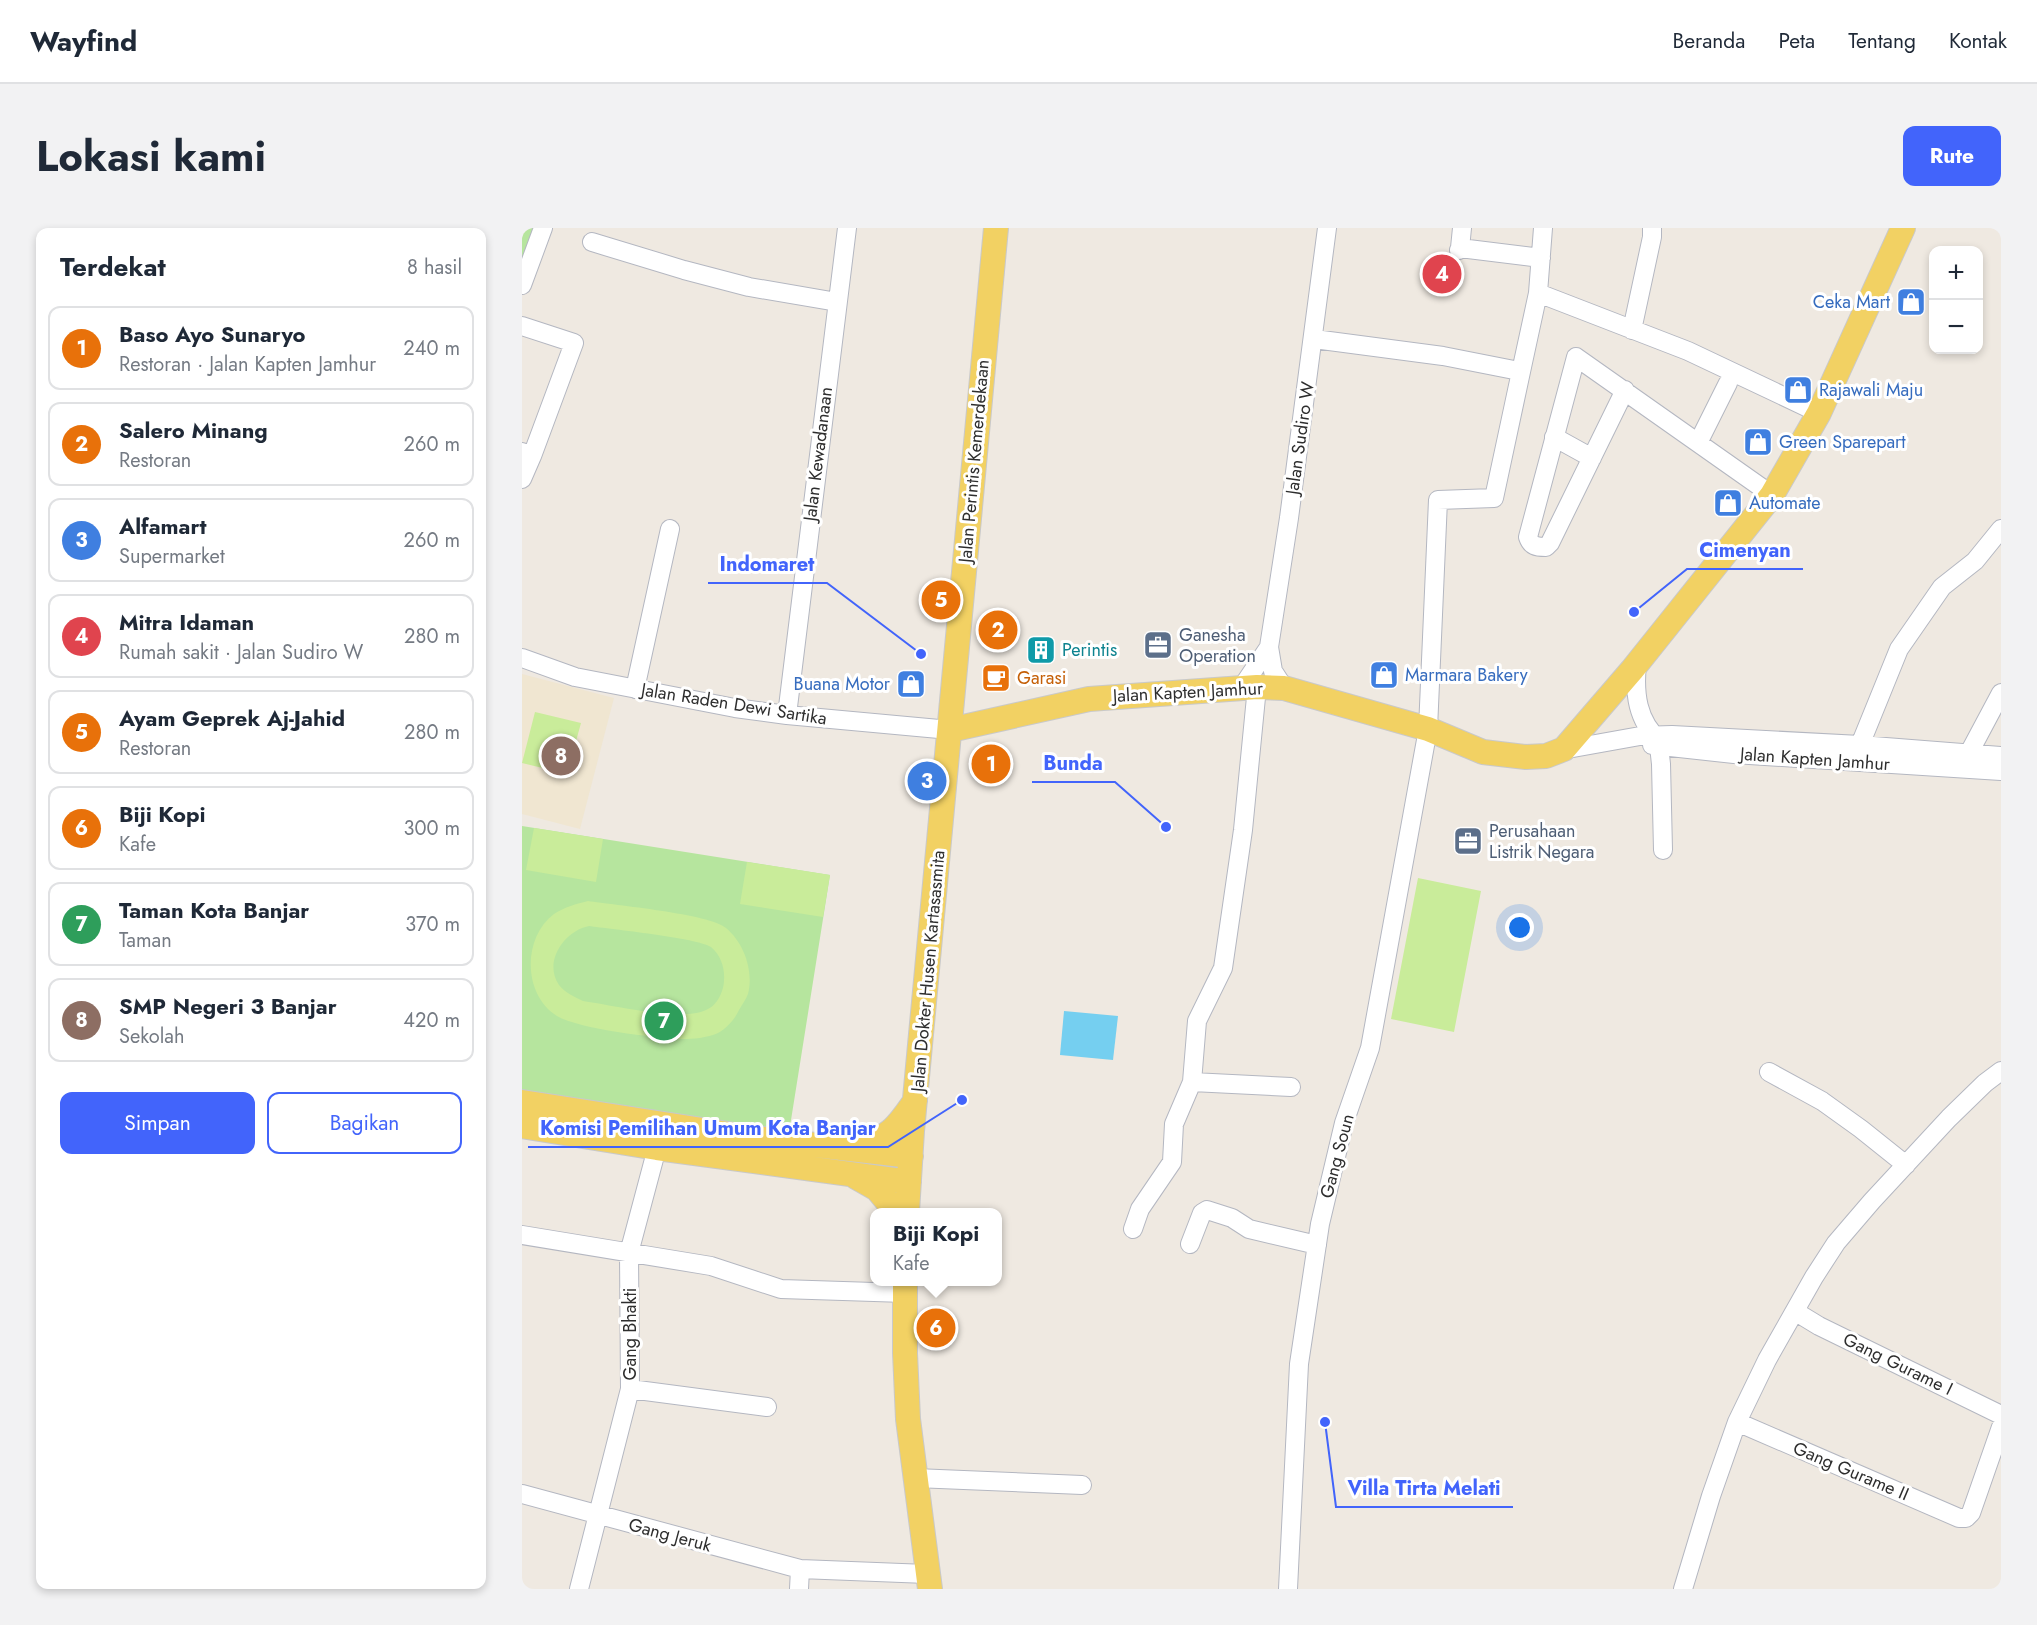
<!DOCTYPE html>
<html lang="id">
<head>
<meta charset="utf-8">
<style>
	:root { --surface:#fff; --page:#f2f2f3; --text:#1f2937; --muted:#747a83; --line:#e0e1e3; --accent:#4264fb }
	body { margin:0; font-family:Jost,sans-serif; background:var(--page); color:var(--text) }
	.controls { position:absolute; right:18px; top:18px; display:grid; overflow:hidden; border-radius:12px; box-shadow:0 3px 9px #0003 }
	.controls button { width:54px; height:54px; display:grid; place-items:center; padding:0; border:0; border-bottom:2px solid var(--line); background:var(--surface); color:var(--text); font:30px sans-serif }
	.you { position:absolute; left:998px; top:700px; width:21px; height:21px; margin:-15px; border:4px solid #fff; border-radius:50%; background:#1a73e8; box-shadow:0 0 0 9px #1a73e833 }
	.badge { display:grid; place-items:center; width:39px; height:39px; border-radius:50%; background:var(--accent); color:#fff; font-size:20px; font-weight:700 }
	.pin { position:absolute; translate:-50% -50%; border:3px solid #fff; box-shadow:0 2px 6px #0006 }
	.popup { position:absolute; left:348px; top:980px; width:132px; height:78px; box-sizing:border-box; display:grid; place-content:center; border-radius:12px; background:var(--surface); filter:drop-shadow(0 2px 4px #0005); font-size:20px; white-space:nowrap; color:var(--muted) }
	.popup b { font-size:22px; color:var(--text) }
	.popup::after { content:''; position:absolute; left:50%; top:100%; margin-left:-12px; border:12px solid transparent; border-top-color:var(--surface) }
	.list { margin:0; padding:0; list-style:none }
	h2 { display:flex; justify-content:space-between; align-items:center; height:78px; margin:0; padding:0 24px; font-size:26px }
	h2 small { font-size:20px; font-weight:400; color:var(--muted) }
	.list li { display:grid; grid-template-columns:39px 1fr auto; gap:18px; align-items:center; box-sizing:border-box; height:84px; margin:0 12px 12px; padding:0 12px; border:2px solid var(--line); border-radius:12px }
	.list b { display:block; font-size:22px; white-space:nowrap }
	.list p { margin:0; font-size:20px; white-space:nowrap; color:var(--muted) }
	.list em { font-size:20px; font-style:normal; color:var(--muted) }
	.actions { display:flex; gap:12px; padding:18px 24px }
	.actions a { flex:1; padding:14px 0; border:2px solid var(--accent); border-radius:12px; text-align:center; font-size:21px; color:var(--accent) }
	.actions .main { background:var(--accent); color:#fff }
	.map { position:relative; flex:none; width:1479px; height:1361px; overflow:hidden; border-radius:12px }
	header { display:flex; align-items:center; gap:36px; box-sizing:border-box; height:84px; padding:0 30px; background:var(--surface); border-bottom:2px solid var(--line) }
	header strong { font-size:28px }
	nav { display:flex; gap:33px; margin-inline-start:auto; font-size:21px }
	.intro { display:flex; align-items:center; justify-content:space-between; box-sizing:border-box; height:144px; padding:0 36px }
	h1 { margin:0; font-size:42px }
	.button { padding:15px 27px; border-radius:12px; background:var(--accent); color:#fff; font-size:21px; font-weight:700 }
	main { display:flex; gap:36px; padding:0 36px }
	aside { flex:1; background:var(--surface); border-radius:12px; box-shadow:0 3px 9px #0003 }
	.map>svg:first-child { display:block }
</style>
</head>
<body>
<header>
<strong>Wayfind</strong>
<nav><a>Beranda</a><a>Peta</a><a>Tentang</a><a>Kontak</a></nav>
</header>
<div class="intro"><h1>Lokasi kami</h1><a class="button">Rute</a></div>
<main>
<aside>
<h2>Terdekat<small>8 hasil</small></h2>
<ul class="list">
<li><span class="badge" style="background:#e8710a">1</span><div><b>Baso Ayo Sunaryo</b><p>Restoran · Jalan Kapten Jamhur</p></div><em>240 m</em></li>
<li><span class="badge" style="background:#e8710a">2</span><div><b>Salero Minang</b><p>Restoran</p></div><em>260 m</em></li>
<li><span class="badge" style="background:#3f7fe0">3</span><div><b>Alfamart</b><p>Supermarket</p></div><em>260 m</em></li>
<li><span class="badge" style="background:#e0444e">4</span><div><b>Mitra Idaman</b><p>Rumah sakit · Jalan Sudiro W</p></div><em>280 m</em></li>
<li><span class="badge" style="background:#e8710a">5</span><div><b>Ayam Geprek Aj-Jahid</b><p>Restoran</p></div><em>280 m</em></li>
<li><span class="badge" style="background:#e8710a">6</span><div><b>Biji Kopi</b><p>Kafe</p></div><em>300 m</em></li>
<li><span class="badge" style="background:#2e9e5b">7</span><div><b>Taman Kota Banjar</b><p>Taman</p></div><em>370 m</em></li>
<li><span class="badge" style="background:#8d6e63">8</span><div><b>SMP Negeri 3 Banjar</b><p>Sekolah</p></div><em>420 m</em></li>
</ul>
<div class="actions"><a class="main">Simpan</a><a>Bagikan</a></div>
</aside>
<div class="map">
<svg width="1479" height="1361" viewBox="0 0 1479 1361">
	<rect width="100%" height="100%" fill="#efe9e1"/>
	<path fill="#f0e6d1" d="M0,446L92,470L58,601L0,586Z"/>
	<path fill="#b6e59e" d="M0,0H15L0,39Z
		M0,598L308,647L266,911L0,869Z"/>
	<path fill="#c9ec9a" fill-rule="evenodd" d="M13,484L59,495L45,546L0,535Z
		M12,600L81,611L74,654L4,642Z
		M225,634L308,647L301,689L218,676Z
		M896,650L959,663L932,804L869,791Z
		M66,673C91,677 189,686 204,700C222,715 232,743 226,766C224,771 220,777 217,782C213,791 205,800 196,805C185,810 171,811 160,811C133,810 57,801 35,788C1,767 0,710 32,686C43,679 54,676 66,673ZM67,698C88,701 176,710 189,719C199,727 203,741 202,752C202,763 195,778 184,782C159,794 90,777 61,773C53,769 43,765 37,757C21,734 42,703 67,698Z"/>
	<path fill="#75cff0" d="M542,783L596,788L591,832L538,827Z"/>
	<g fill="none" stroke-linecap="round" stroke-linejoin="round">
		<g stroke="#b4b7c1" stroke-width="20">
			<path id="minor" d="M70,14L162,42L227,59L315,74
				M938,20L940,0
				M937,22L938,20L1019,30
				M0,57L21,0
				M1016,65L1166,123L1297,185
				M0,98L52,115L10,228
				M1110,102L1130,9V0
				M792,111L921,128L992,142L1000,139L1016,65L1021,0
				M1103,162L1028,315L1024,319C1014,319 1009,318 1006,309L1054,129L1250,267
				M1032,209L1070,230
				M1176,215L1206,155
				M0,224L10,228L0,251
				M0,430L53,449L213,480L265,487L428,502
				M1115,436C1112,465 1115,493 1138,513
				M720,459L747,419
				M762,460L751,443L747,419L767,290L805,0
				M113,461L148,301
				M265,487L325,0
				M1130,517L1212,526L1479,543
				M1338,517L1377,421L1420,359L1453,333L1479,301
				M1137,518L1139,536L1141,622
				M1040,522L1118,508L1150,507L1338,517L1479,528
				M1447,525L1479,465
				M1247,844L1300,873L1339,901L1384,937
				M670,854L769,859
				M611,1001L618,981L650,934L652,896L670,854L675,793L701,740L721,602L735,459
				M0,1007L189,1038L259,1061L383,1065
				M668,1016L680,985L685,982L710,990L727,1001L795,1017
				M1274,1084L1297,1098L1479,1187
				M108,1161L245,1179
				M1215,1194L1437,1290H1444L1449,1285L1479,1199
				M393,1250L560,1257
				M0,1266L278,1341L277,1361
				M278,1341L405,1346
				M57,1361L108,1161L107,1025L135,920
				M766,1361L777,1136L798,996L822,895L848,820L906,501L916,272L972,270L1000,139
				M1161,1361L1189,1268L1215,1194L1245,1132L1292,1049L1314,1015L1350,973L1427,890L1463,855L1479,843"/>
		</g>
		<g stroke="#c9c9c9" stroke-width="26">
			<path id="major" d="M428,502L567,471L735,459L762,460L906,501L961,524L1004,529L1024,528L1042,521L1110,442L1250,267L1297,185L1381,0
				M0,874L232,910L389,928
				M0,898L135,920L387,954
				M334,921C367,909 374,901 393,873
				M334,949L355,961L374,984
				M385,984L390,903L474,0
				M383,1054V1125L386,1191L408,1361"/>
		</g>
		<use href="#minor" stroke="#fff" stroke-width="18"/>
		<use href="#major" stroke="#f2d163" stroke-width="24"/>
	</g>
	<defs>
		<g id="shop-square" transform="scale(1.5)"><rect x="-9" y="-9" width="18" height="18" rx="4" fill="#3f7fe0" stroke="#fff"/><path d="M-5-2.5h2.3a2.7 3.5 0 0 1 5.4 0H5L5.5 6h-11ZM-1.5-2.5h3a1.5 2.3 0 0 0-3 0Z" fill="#fff"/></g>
		<g id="office-square" transform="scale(1.5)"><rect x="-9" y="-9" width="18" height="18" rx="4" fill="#5c6f8a" stroke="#fff"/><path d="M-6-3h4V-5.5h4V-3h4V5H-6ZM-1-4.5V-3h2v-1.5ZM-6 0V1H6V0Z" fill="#fff"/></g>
		<g id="building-square" transform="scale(1.5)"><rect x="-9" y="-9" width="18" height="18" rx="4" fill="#0f9aa8" stroke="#fff"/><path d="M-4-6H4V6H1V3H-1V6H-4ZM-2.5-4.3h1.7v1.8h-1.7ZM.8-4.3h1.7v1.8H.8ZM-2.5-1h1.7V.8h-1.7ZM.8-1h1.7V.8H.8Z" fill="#fff"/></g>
		<g id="cafe-square" transform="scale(1.5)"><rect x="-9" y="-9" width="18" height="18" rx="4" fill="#e8710a" stroke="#fff"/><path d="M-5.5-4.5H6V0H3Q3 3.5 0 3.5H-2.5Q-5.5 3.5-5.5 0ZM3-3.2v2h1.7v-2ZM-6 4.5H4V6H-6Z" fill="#fff"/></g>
	</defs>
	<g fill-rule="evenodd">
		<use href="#shop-square" x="1389" y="74"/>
		<use href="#shop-square" x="1276" y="162"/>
		<use href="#shop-square" x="1236" y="214"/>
		<use href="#shop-square" x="1206" y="275"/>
		<use href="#office-square" x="636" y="417"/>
		<use href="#building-square" x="519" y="422"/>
		<use href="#shop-square" x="862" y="447"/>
		<use href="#cafe-square" x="474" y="450"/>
		<use href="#shop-square" x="389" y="456"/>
		<use href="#office-square" x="946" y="613"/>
	</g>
	<g text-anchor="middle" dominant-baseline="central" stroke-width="6" stroke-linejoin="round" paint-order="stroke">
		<g font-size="18" fill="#366cbe" stroke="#fff" text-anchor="start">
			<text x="1368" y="74" text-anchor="end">Ceka Mart</text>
			<text x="1297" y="162">Rajawali Maju</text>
			<text x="1257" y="214">Green Sparepart</text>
			<text x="1227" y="275">Automate</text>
			<text x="883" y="447">Marmara Bakery</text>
			<text x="368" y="456" text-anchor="end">Buana Motor</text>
		</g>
		<g font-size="18" fill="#2e2e2e" stroke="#fff">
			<text transform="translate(778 210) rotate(-82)">Jalan Sudiro W</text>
			<text transform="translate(296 226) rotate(-83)">Jalan Kewadanaan</text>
			<text transform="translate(452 233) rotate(-85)">Jalan Perintis Kemerdekaan</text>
			<text transform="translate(666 464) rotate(-3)">Jalan Kapten Jamhur</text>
			<text transform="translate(212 476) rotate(9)">Jalan Raden Dewi Sartika</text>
			<text transform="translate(1293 531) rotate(4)">Jalan Kapten Jamhur</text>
			<text transform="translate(406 743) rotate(-85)">Jalan Dokter Husen Kartasasmita</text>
			<text transform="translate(815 928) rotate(-75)">Gang Soun</text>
			<text transform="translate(108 1106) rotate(-90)">Gang Bhakti</text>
			<text transform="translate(1376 1136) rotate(26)">Gang Gurame I</text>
			<text transform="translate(1329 1243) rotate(23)">Gang Gurame II</text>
			<text transform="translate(148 1307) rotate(15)">Gang Jeruk</text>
		</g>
		<g font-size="18" fill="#4e5e75" stroke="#fff" text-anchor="start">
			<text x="657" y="407">Ganesha<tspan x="657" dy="21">Operation</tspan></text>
			<text x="967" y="603">Perusahaan<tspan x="967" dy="21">Listrik Negara</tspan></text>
		</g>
		<g font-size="18" fill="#0d838f" stroke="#fff" text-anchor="start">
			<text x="540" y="422">Perintis</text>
		</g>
		<g font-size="18" fill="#c56008" stroke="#fff" text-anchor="start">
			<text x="495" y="450">Garasi</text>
		</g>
	</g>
	<path fill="none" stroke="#4264fb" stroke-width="2" d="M1112 384L1165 341H1281M399 426L305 355H186M644 599L593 554H510M440 872L366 919H6M803 1194L814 1279H991"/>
	<g fill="#4264fb" stroke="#fff" stroke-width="2">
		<circle cx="1112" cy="384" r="6"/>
		<circle cx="399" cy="426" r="6"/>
		<circle cx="644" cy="599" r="6"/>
		<circle cx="440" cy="872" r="6"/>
		<circle cx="803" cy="1194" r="6"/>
	</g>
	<g font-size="20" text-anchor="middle" font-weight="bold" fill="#4264fb" stroke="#fff" stroke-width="6" stroke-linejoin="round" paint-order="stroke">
		<text x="1223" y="329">Cimenyan</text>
		<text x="245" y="343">Indomaret</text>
		<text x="551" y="542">Bunda</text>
		<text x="186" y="907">Komisi Pemilihan Umum Kota Banjar</text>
		<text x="902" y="1267">Villa Tirta Melati</text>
	</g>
</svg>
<div class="controls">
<button>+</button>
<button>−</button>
</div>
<div class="you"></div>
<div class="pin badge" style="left:469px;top:536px;background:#e8710a">1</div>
<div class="pin badge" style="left:476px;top:402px;background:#e8710a">2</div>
<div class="pin badge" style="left:405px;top:553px;background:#3f7fe0">3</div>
<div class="pin badge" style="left:920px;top:46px;background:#e0444e">4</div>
<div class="pin badge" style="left:419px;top:372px;background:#e8710a">5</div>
<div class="pin badge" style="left:414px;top:1100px;background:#e8710a">6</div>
<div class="popup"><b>Biji Kopi</b>Kafe</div>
<div class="pin badge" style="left:142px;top:793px;background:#2e9e5b">7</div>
<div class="pin badge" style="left:39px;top:528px;background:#8d6e63">8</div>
</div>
</main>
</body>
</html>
